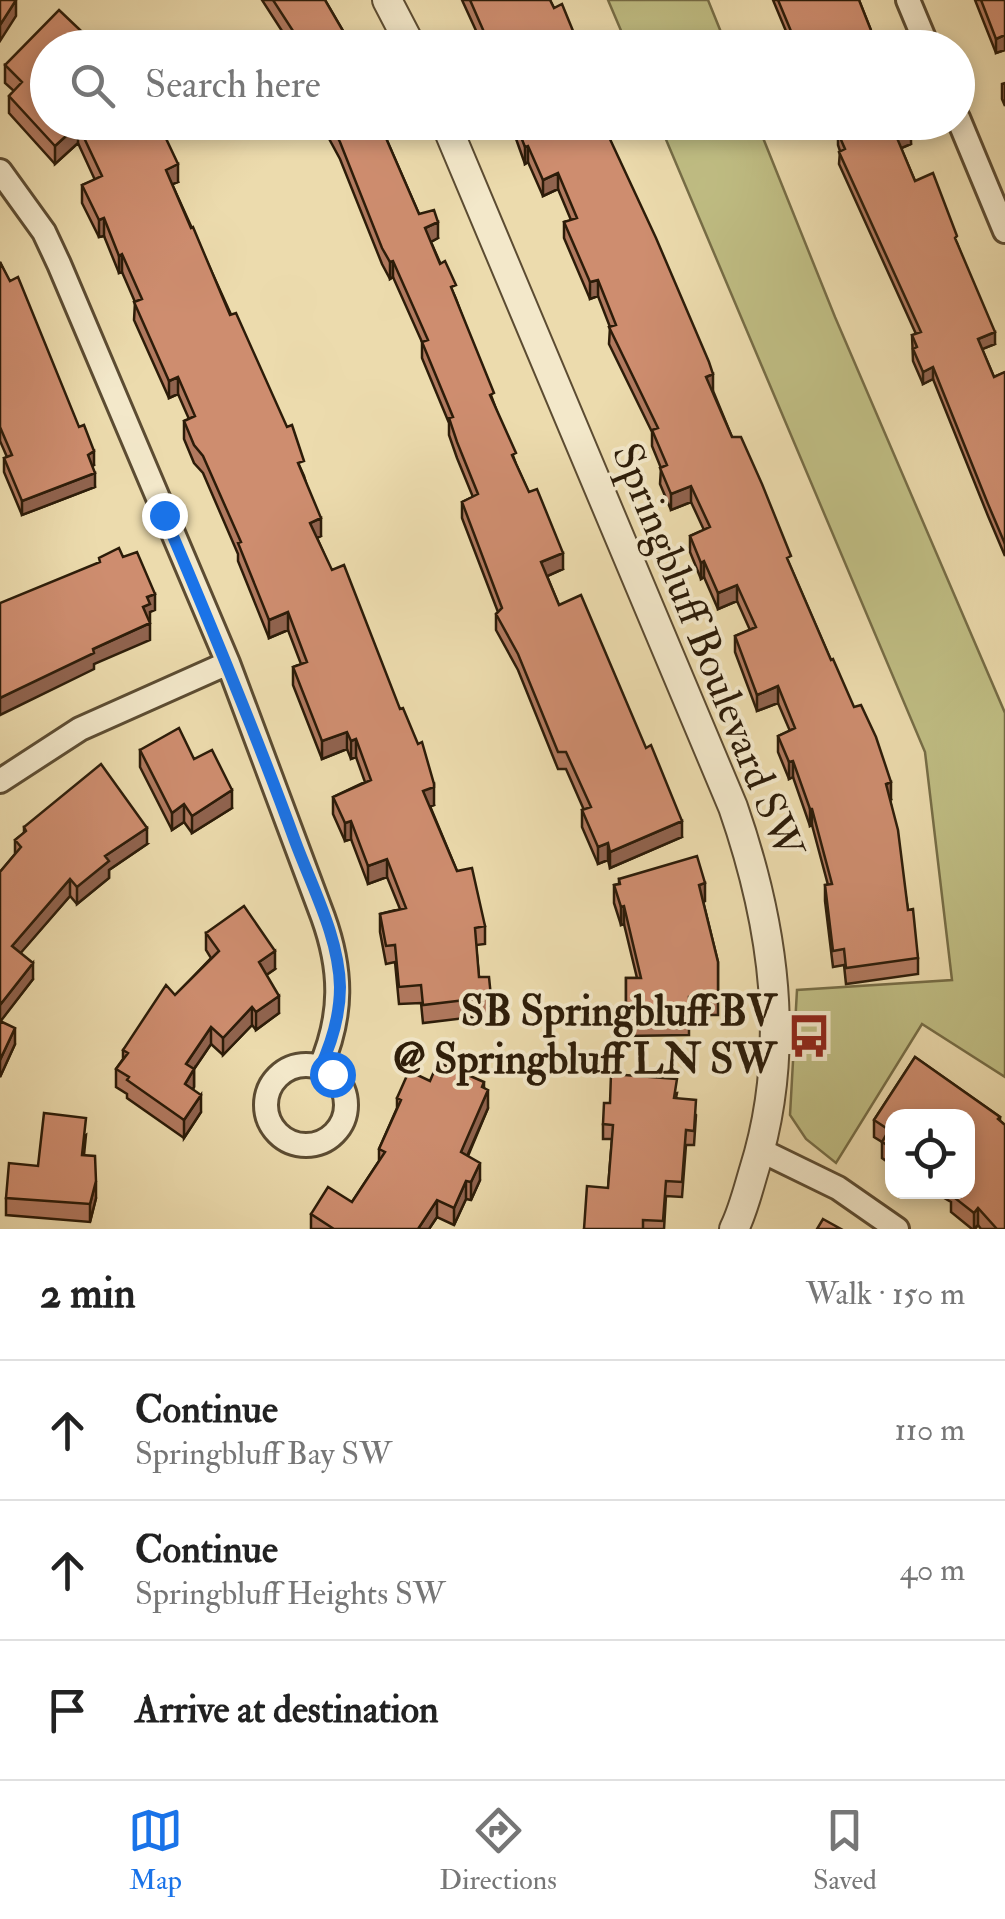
<!DOCTYPE html>
<html lang="en">
<head>
<meta charset="utf-8">
<style>
	:root { --surface:#fff; --page:#f6f6f6; --text:#222; --muted:#767676; --line:#e0e0e0; --accent:#1a73e8 }
	body { margin:0; font-family:"IM FELL Double Pica",serif; background:var(--page); color:var(--text) }
	.controls { position:absolute; right:30px; bottom:30px; display:grid; overflow:hidden; border-radius:20px; box-shadow:0 5px 15px #0003 }
	.controls button { width:90px; height:90px; display:grid; place-items:center; padding:0; border:0; border-bottom:2px solid var(--line); background:var(--surface); color:var(--text); font:50px sans-serif }
	.stop { position:absolute; width:30px; height:30px; margin:-22px; border:8px solid #1a73e8; border-radius:50%; background:#fff }
	.stop.end { background:#1a73e8; border-color:#fff; box-shadow:0 2px 10px #0008 }
	.list { margin:0; padding:0; list-style:none }
	h2 { display:flex; justify-content:space-between; align-items:center; height:130px; margin:0; padding:0 40px; font-size:42px }
	h2 small { font-size:32px; font-weight:400; color:var(--muted) }
	.list li { display:grid; grid-template-columns:65px 1fr auto; gap:30px; align-items:center; box-sizing:border-box; height:140px; padding:0 40px; border-top:2px solid var(--line) }
	.list b { display:block; font-size:38px; white-space:nowrap }
	.list p { margin:0; font-size:32px; white-space:nowrap; color:var(--muted) }
	.list em { font-size:32px; font-style:normal; color:var(--muted) }
	.icon { flex:none; width:55px; height:55px; fill:none; stroke:currentColor; stroke-width:2; stroke-linecap:round; stroke-linejoin:round }
	.map { position:relative; flex:none; width:1005px; height:1229px; overflow:hidden }
	.search { position:absolute; background:var(--surface); box-shadow:0 5px 15px #0003; left:30px; right:30px; top:30px; height:110px; display:flex; align-items:center; gap:25px; box-sizing:border-box; padding:0 35px; border-radius:55px; color:var(--muted); font-size:38px }
	.sheet { height:550px; background:var(--surface) }
	nav { display:flex; justify-content:space-around; align-items:center; box-sizing:border-box; height:140px; border-top:2px solid var(--line); background:var(--surface); font-size:28px; color:var(--muted) }
	nav a { display:grid; justify-items:center; gap:5px }
	nav .on { color:var(--accent) }
	.map>svg:first-child { display:block }
</style>
</head>
<body>
<div class="map">
<svg width="1005" height="1229" viewBox="0 0 1005 1229">
	<rect width="100%" height="100%" fill="#ecdbad"/>
	<filter id="stains"><feTurbulence type="fractalNoise" baseFrequency=".002" numOctaves="4"/><feColorMatrix values="0 0 0 0 .2 0 0 0 0 .09 0 0 0 0 .02 0 0 0 .5 -.17"/></filter>
	<radialGradient id="worn" r=".72"><stop offset=".6" stop-color="#630" stop-opacity="0"/><stop offset="1" stop-color="#630" stop-opacity=".3"/></radialGradient>
	<path fill="#c0be84" stroke="#766d46" stroke-width="2.5" d="M608,0H708L727,47H628Z
		M659,123H757L835,317L1005,713V1077L922,1024L836,1163L806,1139L790,1115L797,990L952,980L925,752Z"/>
	<g fill="none" stroke-linecap="round" stroke-linejoin="round">
		<g stroke="#5c4c32" stroke-width="28">
			<path id="minor" d="M908,0L928,48
				M958,118L1005,231
				M0,171L44,232L59,264L228,663L323,917C342,970 343,1015 320,1068
				M0,781L80,729L228,663
				M266 1105a40 40 0 1 1 80 0a40 40 0 1 1-80 0Z
				M760,1150L838,1188L897,1229"/>
		</g>
		<g stroke="#5c4c32" stroke-width="32">
			<path id="tertiary" d="M387,0L412,48
				M445,122L733,807C774,925 792,1049 754,1170C748,1190 743,1211 734,1229"/>
		</g>
		<use href="#minor" stroke="#f3e8ca" stroke-width="22"/>
		<use href="#tertiary" stroke="#f3e8ca" stroke-width="28"/>
	</g>
	<path fill="#b1795f" stroke="#2c1c09" stroke-width="2.5" d="M262,0H325L353,48H293Z
		M462,0H550L554,8L580,48H484Z
		M773,0H859L878,48H793Z
		M975,0H1005V50L996,53Z
		M5,65L141,122V137L178,182L172,184L304,476L321,536L317,538L434,805L430,806L457,871L485,926V944L476,945L479,977L491,997V1015L423,1023L421,1003L399,1004L395,962L386,964L380,932V914L400,909L387,877L368,884L351,839L345,841L333,814V797L365,782L356,757L351,759L347,749L322,759L293,685V667L301,664L288,630L269,638L238,561V554L203,473L194,463L184,439V421L189,419L178,394L169,398L134,320L135,302L122,272L119,273L104,236L99,237L82,203V185L95,180L78,143L55,164L9,113V96L14,91L5,83Z
		M1005,83V106L1002,99V84Z
		M320,122H379L419,214L438,238L431,242L456,299L516,464L563,569L547,576L559,605L682,837L610,868L608,860L598,864L582,827V810H584L566,769H558L518,670L496,630V614L498,612L462,518V502L473,497L457,458L449,435V423L422,358V342L393,277L390,279L382,264L340,159Z
		M510,122H605V128L732,437L791,568L891,799H890L908,910L918,958V974L846,984L844,965L833,967L825,901V885H828L812,825L810,826L793,777L789,779L778,752V736L790,731L778,703L757,711L735,652V636L750,630L737,601L718,609L704,577L701,579L690,552V536L704,530L691,502L671,510L660,484L661,468L652,446V432L609,344L610,327L598,296L590,299L564,238V222L571,220L558,189L543,196L528,162L525,164Z
		M831,122H908L911,144L901,148L915,181L957,243L995,344L982,349L994,377L1005,372V556L988,516L933,379L923,384L913,361L912,335L916,334L839,164L840,151L838,145V138Z
		M0,262L94,465L92,466L95,487L22,515L4,472V458L7,457L0,441Z
		M140,750L194,759L232,808L192,833L184,822L172,830L140,767Z
		M24,827L147,844L109,870V878L77,904L70,896L20,953L33,979L0,1021L15,1044L0,1077V872L15,854V840L24,833Z
		M619,879L705,901H703L718,962V1015H689V1035L626,1036V978H637L624,924L621,925L614,903V885L619,884Z
		M206,933L275,969L266,975L279,1013L256,1030L252,1025L223,1055L211,1044L194,1069V1087L193,1089L201,1112L184,1138L127,1098V1094L116,1087V1069L123,1059V1050L211,958L206,950Z
		M915,1057L1000,1117V1121L1005,1125V1229H981L978,1225L975,1229H972L951,1212V1202L934,1192H968V1116H892V1165L882,1158V1142L874,1137V1120Z
		M430,1081L484,1088L488,1108L468,1156L480,1180L471,1200L466,1199L454,1225L437,1217L429,1229H311V1214L352,1202L379,1161V1149L397,1108V1098Z
		M677,1093L676,1098L696,1115L694,1145H686L682,1197L666,1196L664,1229H584L608,1188L612,1139H603V1124L610,1103Z
		M86,1135L84,1155L96,1198L90,1222L6,1215V1198L38,1166Z"/>
	<path fill="#90634e" stroke="#2c1c09" stroke-width="2.5" d="M16,0V16L0,41V25Z
		M1005,35V50L996,53V39Z
		M78,125V143L55,164V146Z
		M911,132V144L897,150V138Z
		M528,146V162L525,164V147Z
		M178,164V182L166,187V170Z
		M558,173V189L543,196V180Z
		M104,218V236L99,237V220Z
		M438,222V238L425,245V228Z
		M122,254V272L119,273V256Z
		M393,261V277L390,279V262Z
		M598,280V296L590,299V282Z
		M995,332V344L978,351V339Z
		M933,367V379L923,384V372Z
		M713,374V390L706,393V377Z
		M178,377V394L169,398V381Z
		M94,451V465L88,469V455Z
		M95,473V487L22,515V501Z
		M691,486V502L671,510V494Z
		M321,518V536L310,541V523Z
		M563,553V569L541,579V562Z
		M704,561V577L701,579V563Z
		M737,585V601L718,609V593Z
		M155,594V610L150,612V621L143,624V607L147,597Z
		M288,612V630L269,638V620Z
		M150,623V640L94,664V669L0,715V698L93,649Z
		M778,686V703L757,711V695Z
		M347,732V749L322,759V741Z
		M356,739V757L351,759V741Z
		M793,761V777L789,779V762Z
		M891,782V799L886,800V784Z
		M434,784V805L423,809V791Z
		M232,790V808L192,833V816Z
		M184,804V822L172,830V813Z
		M810,809H812V825L810,826Z
		M351,821V839L345,841V823Z
		M682,821V837L610,868V852Z
		M147,828V844L109,870V878L77,904V887L105,856Z
		M608,843V860L598,864V847Z
		M387,859V877L368,884V866Z
		M70,879V896L12,963V946Z
		M705,883V901L699,903V885Z
		M624,906V924L621,925V907Z
		M275,951V969L259,980V962Z
		M33,963V979L0,1022V1005Z
		M279,996V1013L256,1030V1012Z
		M252,1007V1025L223,1055V1038Z
		M211,1027V1044L186,1081V1064Z
		M15,1028V1044L0,1077V1060Z
		M194,1069V1087L185,1102V1084Z
		M484,1082V1099L488,1090V1108L461,1170V1152Z
		M201,1095V1112L184,1138V1120Z
		M480,1163V1180L471,1200V1182Z
		M96,1181V1198L90,1222V1204Z
		M466,1181V1199L454,1225V1208Z
		M437,1200V1217L429,1229H418Z
		M978,1208V1225L974,1229V1213Z"/>
	<path fill="#ce8d6f" stroke="#2c1c09" stroke-width="2.5" d="M0,0H16L0,25Z
		M273,0H325L353,48H304Z
		M470,0H550L554,8L562,4L580,48H491Z
		M778,0H859L878,48H798Z
		M981,0H1005V35L996,39Z
		M59,10L99,48H48V122H141V137L161,128L178,164L166,170L191,228L193,227L230,315L236,313L287,427L292,425L304,461L298,463L321,518L310,523L332,570L344,565L400,709L403,708L418,744L422,742L434,784V787L423,791L457,871L472,868L485,926L475,928L479,977H489L491,997L423,1005L421,985L399,987L395,945L386,946L380,914L406,908L387,859L368,866L351,821L345,823L333,797L371,780L356,739L351,741L347,732L322,741L293,667L307,662L288,612L269,620L238,543L241,542L203,456L194,445L184,421L195,416L178,377L169,381L134,302L142,299L122,254L119,256L104,218L99,220L82,185L102,176L78,125L55,146L9,96L22,82L5,65Z
		M329,122H379L419,214L434,210L438,222L425,228L440,264L445,261L456,285L451,287L494,393L490,395L516,453L512,455L529,492L537,489L563,553L541,562L559,605L581,595L646,748L651,745L682,821L610,852L608,843L598,847L582,810L591,807L566,752H558L518,654L496,614L502,608L462,502L478,494L457,442L449,418L453,417L422,342L428,340L393,261L390,262L382,248L340,142Z
		M515,122H602L656,238L709,362L713,374L706,377L732,437H741L762,484L791,556L787,558L831,660L833,659L854,707L861,705L876,737L891,782L886,784L898,830L908,910L913,909L918,958L846,968L844,949L833,951L825,885L832,884L812,809H810L793,761L789,762L778,736L795,728L778,686L757,695L735,636L756,627L737,585L718,593L704,561L701,563L690,536L710,527L691,486L671,494L660,468L667,465L652,430L658,428L609,327L616,325L598,280L590,282L564,222L577,218L558,173L543,180L528,146L525,147Z
		M836,122H908L911,132L897,138L915,181L933,173L957,236L955,238L995,332L978,339L994,377L1005,372V544L988,504L933,367L923,372L913,349L917,347L912,335L921,332L839,152L845,149L838,133L840,132Z
		M0,262L10,281L18,277L79,427L84,425L94,451L88,455L95,473L22,501L4,458L12,455L0,427Z
		M119,548L123,557L137,552L155,594L147,597L150,604L143,607L150,623L93,649L94,653L0,698V603L100,562L99,558Z
		M179,728L194,759L212,750L232,790L192,816L184,804L172,813L140,750Z
		M101,764L147,828L105,856L109,861L77,887L70,879L12,946L33,963L0,1005V872L21,847L15,840L26,831L24,827Z
		M697,856L705,883L699,885L718,962V997H689V1018H626V978H641L624,906L621,907L614,885L620,884L619,879Z
		M244,906L275,951L259,962L279,996L256,1012L252,1007L223,1038L211,1027L186,1064L194,1069L185,1084L201,1095L184,1120L127,1080L129,1077L116,1069L128,1053L123,1050L166,985L175,995L219,951L206,933Z
		M0,1021L15,1028L0,1060Z
		M915,1057L1000,1117L998,1119L1005,1125V1229H997L978,1208L974,1213L951,1195L954,1192H968V1116H892V1148L882,1142L889,1130L874,1120Z
		M438,1062L484,1082L482,1087L488,1090L461,1152L480,1163L471,1182L466,1181L454,1208L437,1200L418,1229H334L311,1214L328,1187L352,1202L385,1152L379,1149L401,1100L397,1098L409,1071L430,1081Z
		M611,1074L677,1079L674,1098L696,1100L694,1131L686,1130L682,1182L666,1181L663,1221L643,1220V1229H584L587,1186L608,1188L613,1125L603,1124L604,1103H610Z
		M44,1113L86,1118L82,1155L95,1156L96,1181L90,1204L6,1198L9,1163L38,1166Z
		M823,1219L841,1229H817Z"/>
	<g fill="none" stroke-linecap="round" stroke-linejoin="round">
		<path stroke="#1a73e8" stroke-width="12" d="M164,515C210,623 255,731 295,841C312,887 339,937 340,987C340,1016 332,1042 320,1068L332,1074"/>
	</g>
	<defs>
		<g id="bus-bare" transform="scale(3.45)"><path d="M-5-6H5V4H4V6H2V4H-2V6H-4V4H-5ZM-3.5-4V0h7V-4ZM-3.5 1.2v1.5H-2V1.2ZM2 1.2v1.5H3.5V1.2Z" fill="#8f2418" stroke="#f3e8ca" stroke-width="2.5" paint-order="stroke"/></g>
	</defs>
	<g fill-rule="evenodd">
		<use href="#bus-bare" x="809" y="1036"/>
	</g>
	<g text-anchor="middle" dominant-baseline="central" stroke-width="8" stroke-linejoin="round" paint-order="stroke">
		<g font-size="42" fill="#2c1c09" stroke="#f3e8ca">
			<text transform="translate(707 651) rotate(68)">Springbluff Boulevard SW</text>
		</g>
		<g font-size="42" font-weight="bold" fill="#2c1c09" stroke="#f3e8ca" text-anchor="end">
			<text x="776" y="1012">SB Springbluff BV<tspan x="776" dy="48">@ Springbluff LN SW</tspan></text>
		</g>
	</g>
	<rect width="100%" height="100%" filter="url(#stains)"/>
	<rect width="100%" height="100%" fill="url(#worn)"/>
</svg>
<div class="controls">
<button><svg class="icon" aria-label="locate" viewBox="0 0 24 24"><circle cx="12" cy="12" r="6"/><path d="M12 2v4M12 18v4M2 12h4M18 12h4"/></svg></button>
</div>
<div class="stop" style="left:332px;top:1074px"></div>
<div class="stop end" style="left:164px;top:515px"></div>
<div class="search"><svg class="icon" aria-label="search" viewBox="0 0 24 24"><circle cx="10" cy="10" r="6"/><path d="M15 15l6 6"/></svg>Search here</div>
</div>
<section class="sheet">
<h2>2 min<small>Walk · 150 m</small></h2>
<ul class="list">
<li><svg class="icon" aria-label="ahead" viewBox="0 0 24 24"><path d="M12 20V5M6 11l6-6 6 6"/></svg><div><b>Continue</b><p>Springbluff Bay SW</p></div><em>110 m</em></li>
<li><svg class="icon" aria-label="ahead" viewBox="0 0 24 24"><path d="M12 20V5M6 11l6-6 6 6"/></svg><div><b>Continue</b><p>Springbluff Heights SW</p></div><em>40 m</em></li>
<li><svg class="icon" aria-label="arrive" viewBox="0 0 24 24"><path d="M6 21V4h12l-3 4 3 4H6"/></svg><div><b>Arrive at destination</b></div></li>
</ul>
</section>
<nav>
<a class="on"><svg class="icon" aria-label="map" viewBox="0 0 24 24"><path d="M3 6l6-2 6 2 6-2v14l-6 2-6-2-6 2zM9 4v14M15 6v14"/></svg>Map</a>
<a><svg class="icon" aria-label="directions" viewBox="0 0 24 24"><path d="M12 3l9 9-9 9-9-9zM9 14v-3h6M13 9l2 2-2 2"/></svg>Directions</a>
<a><svg class="icon" aria-label="saved" viewBox="0 0 24 24"><path d="M7 4h10v16l-5-4-5 4z"/></svg>Saved</a>
</nav>
</body>
</html>
